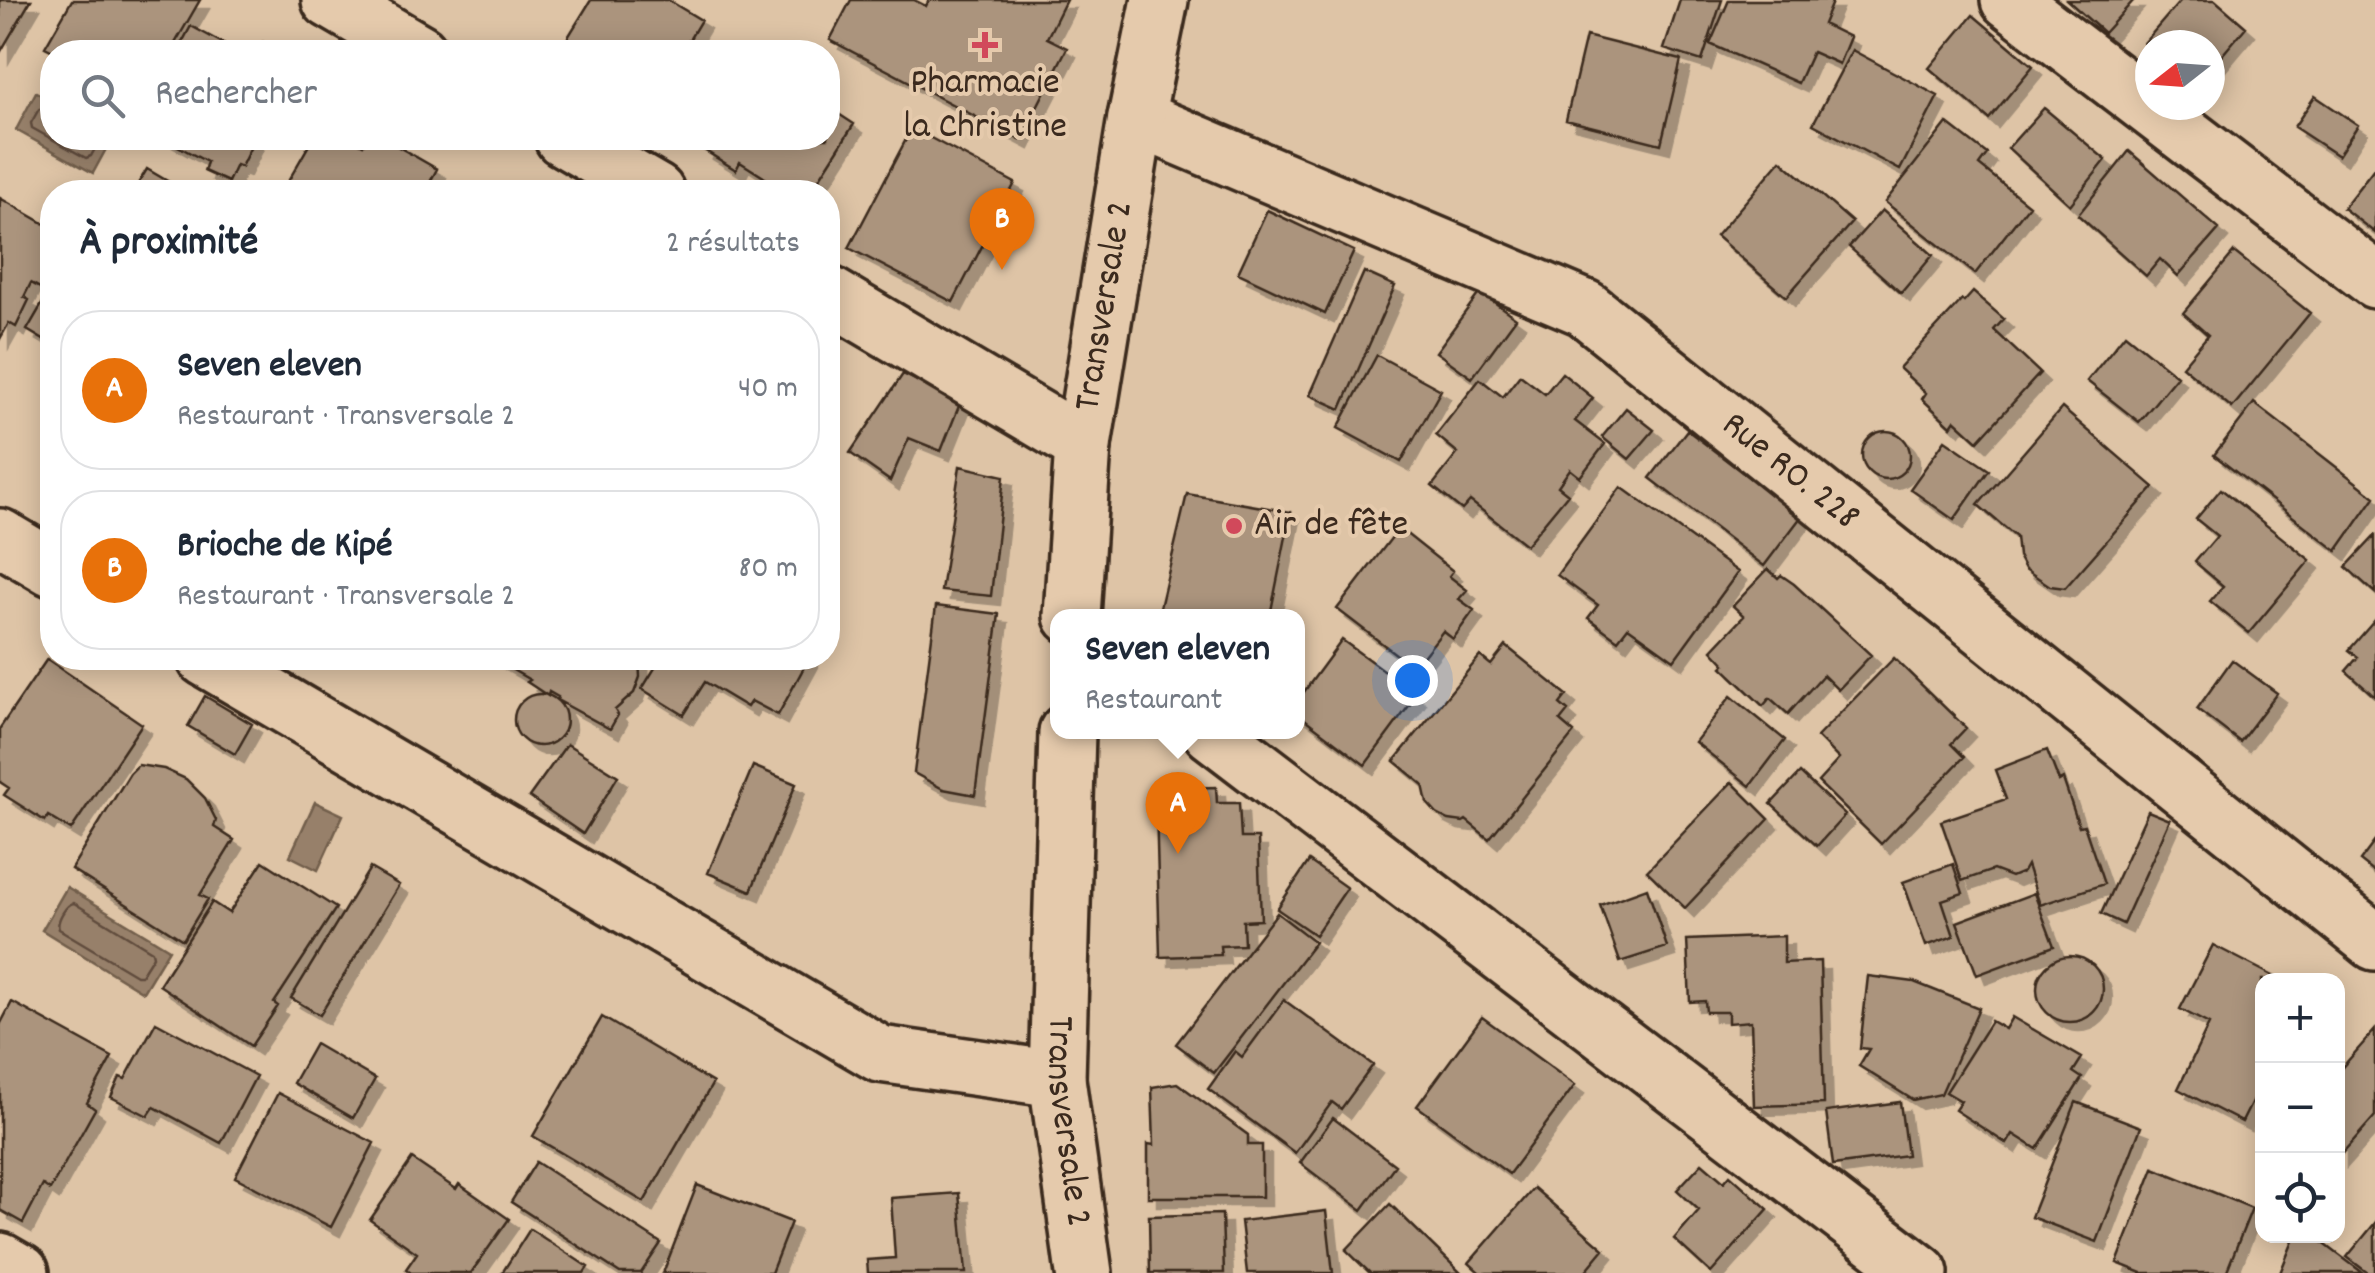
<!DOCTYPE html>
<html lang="fr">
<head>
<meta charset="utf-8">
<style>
	:root { --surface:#fff; --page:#f2f2f3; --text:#1f2937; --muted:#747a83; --line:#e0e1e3; --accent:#0b8043 }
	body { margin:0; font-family:Dekko,sans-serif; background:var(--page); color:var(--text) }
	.controls { position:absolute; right:30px; bottom:30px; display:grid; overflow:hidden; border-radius:20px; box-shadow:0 5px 25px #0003 }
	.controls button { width:90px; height:90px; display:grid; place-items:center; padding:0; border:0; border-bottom:2px solid var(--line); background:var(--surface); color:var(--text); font:50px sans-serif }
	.compass { position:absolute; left:2135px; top:30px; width:90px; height:90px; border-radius:50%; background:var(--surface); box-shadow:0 5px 25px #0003; rotate:253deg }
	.you { position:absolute; left:1412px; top:680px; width:35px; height:35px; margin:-25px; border:8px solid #fff; border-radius:50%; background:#1a73e8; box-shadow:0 0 0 15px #1a73e833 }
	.badge { display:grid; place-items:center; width:65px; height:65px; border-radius:50%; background:var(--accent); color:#fff; font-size:32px; font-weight:700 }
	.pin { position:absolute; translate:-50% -82px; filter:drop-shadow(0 2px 5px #0008) }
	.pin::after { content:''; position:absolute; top:52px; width:35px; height:30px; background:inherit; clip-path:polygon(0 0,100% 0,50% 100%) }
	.popup { position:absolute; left:1050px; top:609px; width:255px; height:130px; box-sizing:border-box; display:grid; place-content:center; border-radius:20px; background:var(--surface); filter:drop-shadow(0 2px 8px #0005); font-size:32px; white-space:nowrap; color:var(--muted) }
	.popup b { font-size:38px; color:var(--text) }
	.popup::after { content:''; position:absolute; left:50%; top:100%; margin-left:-20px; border:20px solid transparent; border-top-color:var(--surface) }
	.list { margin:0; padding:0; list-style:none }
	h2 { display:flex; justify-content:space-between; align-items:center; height:130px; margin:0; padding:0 40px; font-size:42px }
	h2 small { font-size:32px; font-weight:400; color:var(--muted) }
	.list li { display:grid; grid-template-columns:65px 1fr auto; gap:30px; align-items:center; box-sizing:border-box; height:160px; margin:0 20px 20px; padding:0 20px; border:2px solid var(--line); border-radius:40px }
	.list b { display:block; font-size:38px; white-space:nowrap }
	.list p { margin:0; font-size:32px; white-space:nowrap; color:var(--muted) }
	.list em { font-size:32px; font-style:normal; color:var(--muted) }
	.icon { flex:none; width:55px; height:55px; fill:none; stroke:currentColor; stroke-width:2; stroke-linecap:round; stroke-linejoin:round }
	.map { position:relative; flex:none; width:2375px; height:1273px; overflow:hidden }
	.search { position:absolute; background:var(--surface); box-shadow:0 5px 25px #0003; left:40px; top:40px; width:800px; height:110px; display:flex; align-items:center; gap:25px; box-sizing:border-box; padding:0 35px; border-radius:40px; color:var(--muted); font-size:38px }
	.panel { position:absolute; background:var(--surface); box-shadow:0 5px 25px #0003; left:40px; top:180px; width:800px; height:490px; border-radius:40px }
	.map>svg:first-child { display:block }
</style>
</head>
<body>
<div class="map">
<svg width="2375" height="1273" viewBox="0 0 2375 1273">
	<defs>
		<filter id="shadow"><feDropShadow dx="9" dy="9" stdDeviation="0" flood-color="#0004"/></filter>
	</defs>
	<rect width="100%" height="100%" fill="#dec4a6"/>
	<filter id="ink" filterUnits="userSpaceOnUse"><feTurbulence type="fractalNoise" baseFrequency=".01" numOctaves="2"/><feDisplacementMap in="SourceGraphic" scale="20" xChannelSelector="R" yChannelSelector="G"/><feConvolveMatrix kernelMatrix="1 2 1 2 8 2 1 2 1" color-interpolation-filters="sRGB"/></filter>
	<g filter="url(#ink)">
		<path fill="#97806a" stroke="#725e4c" stroke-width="2.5" d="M36,92L52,101V138H112L93,173L16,130Z
			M315,802L343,815L318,870L290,856Z
			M67,887L169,949L143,992L42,930Z"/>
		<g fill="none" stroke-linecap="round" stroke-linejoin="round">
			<path stroke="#604c3c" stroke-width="2.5" d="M52,109H39L31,123L32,128L86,158L91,156L101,138
				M74,903L152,951L153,956L141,975H136L59,929C56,921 66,904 74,903Z"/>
		</g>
		<path fill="#ab947d" stroke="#3b2a1e" stroke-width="2.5" filter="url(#shadow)" d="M0,0H31L0,53Z
			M72,0H200L170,52H55L45,47Z
			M591,0H668L701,20L682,52H581L565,42Z
			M851,0H914L926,6L929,0H1066L1047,38L1067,48L1020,140L830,40Z
			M1680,0H1722L1702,61L1664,49Z
			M1729,0H1833L1823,24L1850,37L1839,64L1812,52L1798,83L1710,44Z
			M2067,0H2134L2104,33Z
			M2181,0H2215L2246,27L2212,67L2210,45H2150V48L2144,43Z
			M1973,15L2033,66L1989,119L1929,68Z
			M191,26L239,52H177Z
			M1586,36L1681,60L1661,144L1566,120Z
			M263,42L286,52H258Z
			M1852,50L1938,96L1900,170L1813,124Z
			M2315,96L2358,125L2338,156L2294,127Z
			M828,107L854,124L814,187L804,181L797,192H787L740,162L736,170L704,150L711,138H828Z
			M2044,108L2106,160L2070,205L2008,148Z
			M1947,123L1987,154L1979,165L2029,205L1975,274L1885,202Z
			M912,128L1015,183L953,302L849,248Z
			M163,138H255L241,167L236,165L228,182L204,171L207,162Z
			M313,138H350L363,145L367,138H383L437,169L429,184L434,187L431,192H282Z
			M2129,151L2219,229L2178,276L2160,259L2146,276L2078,215Z
			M1781,160L1852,222L1786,297L1716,236Z
			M2375,167V233L2343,208Z
			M147,169L186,192H133Z
			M0,198L52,228V245L46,256L52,259V269L42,289L31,283L24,297L29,300L16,327L9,323L0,339Z
			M1267,210L1354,251L1325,314L1238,273Z
			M1882,210L1933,255L1901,293L1849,247Z
			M2234,252L2310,313L2232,408L2182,366L2208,335L2183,313Z
			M1364,272L1395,286L1341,409L1310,395Z
			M52,287V345L27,330Z
			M1480,292L1516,318L1472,378L1436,352Z
			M1973,292L2004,319L1994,330L2040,373L1978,441L1955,420L1951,426L1922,399L1926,393L1899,368L1962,300L1964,302Z
			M2125,334L2177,376L2139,422L2087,381Z
			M1377,355L1441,390L1401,462L1338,428Z
			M1562,373L1593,398L1575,421L1605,444L1580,477L1570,469L1558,486L1568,494L1526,545L1470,501L1462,510L1432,486L1458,453L1436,435L1480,379L1503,397L1520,375L1545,394Z
			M903,374L961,401L941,451L909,438L890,481L850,453Z
			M2254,403L2375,497L2337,551L2214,455Z
			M1626,408L1654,430L1629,459L1602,437Z
			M2062,408L2154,487L2065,588L2050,586L2025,569L2018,556L2016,537L1978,505Z
			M1687,430L1801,517L1764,566L1650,478Z
			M1862 455a24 24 0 1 1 48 0a24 24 0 1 1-48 0Z
			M1945,440L1989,470L1954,520L1910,489Z
			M960,466L1004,476L991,596L941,591Z
			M1621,487L1738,572L1674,660L1628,627L1618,640L1588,618L1598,605L1557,575Z
			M2221,489L2310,560L2249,633L2210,601L2223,586L2195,562L2217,536L2196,519Z
			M1187,494L1291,512L1270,616H1158Z
			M1399,528L1453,571L1449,576L1467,590L1459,599L1474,610L1453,639L1443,631L1414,668L1337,609Z
			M2375,536V593L2346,567Z
			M1768,569L1778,578L1781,575L1794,584L1871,655L1838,690L1823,675L1788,714L1770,698L1763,706L1722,667L1725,664L1712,650L1744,616L1733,606Z
			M936,606L999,614L975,795L943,789L914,773Z
			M2375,620V697L2346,671L2358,657L2349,650Z
			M1342,640L1417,695L1365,765L1298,714V700Z
			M1506,646L1567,695L1560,704L1568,711L1560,721L1574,733L1489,839L1466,820L1463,822L1449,820L1437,814L1427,803L1423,785L1394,761L1480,656L1491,665Z
			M492,658H639L640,677L634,693L615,710L618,715L610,729L557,700L558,697L549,692L548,696L527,682L530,680Z
			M661,658H809L778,715L751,701L747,707L705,682L684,715L642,689Z
			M1894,658L1966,728L1951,744L1964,757L1881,844L1818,782L1839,759L1817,737Z
			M47,659L142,724L71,830L48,816L45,821L4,795L9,788L0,782V728Z
			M2232,660L2277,693L2240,742L2197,709Z
			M514 720a26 26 0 1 1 52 0a26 26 0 1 1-52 0Z
			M205,696L252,724L235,754L188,726Z
			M1731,696L1785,740L1750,786L1695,742Z
			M567,744L618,776L583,834L529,797Z
			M2047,750L2059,781L2063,779L2079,826L2084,825L2104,884L2040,905L2027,865L2023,872L2011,877L1993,870L1962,881L1941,821L2006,799L1995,770Z
			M138,765L164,769L186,779L205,798L216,820L214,827L234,840L200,895L208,899L183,940L71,869L130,773Z
			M753,766L796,784L751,891L708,873Z
			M1800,773L1845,815L1817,846L1771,804Z
			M1732,782L1769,819L1685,908L1647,871Z
			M1216,787L1217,803H1239L1241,838H1258L1261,920L1243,921L1244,945L1220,946L1221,955L1160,957L1156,805L1182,804V788Z
			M2148,811L2170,820L2123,924L2101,914Z
			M2375,841V873L2360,861Z
			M263,861L336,908L274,1003L278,1006L251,1046L159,985L212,902L229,913Z
			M1309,861L1347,888L1315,935L1277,909Z
			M1953,864L1963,893L1942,900L1954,936L1926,946L1903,882Z
			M370,868L399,885L320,1015L291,998Z
			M1647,888L1667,947L1620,962L1600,905Z
			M2034,893L2054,946L1977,975L1957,922Z
			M1277,913L1315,942L1214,1073L1176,1044Z
			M1784,936V963L1820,961L1824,1104L1754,1106L1751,1021L1728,1023V1012H1706L1705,1001L1690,1002L1687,940Z
			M2213,945L2281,980H2262V1082L2242,1122L2178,1089L2209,1024L2180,1009Z
			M2037 989a33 33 0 1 1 66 0a33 33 0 1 1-66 0Z
			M1868,976L1914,982L1979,1008L1941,1094L1913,1100L1859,1066L1869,1049L1860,1048Z
			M1284,1000L1373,1065L1341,1109L1332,1102L1295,1153L1208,1089L1235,1051L1242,1057Z
			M12,1002L112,1057L87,1103L95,1109L50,1190L43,1185L23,1223L0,1210V1025Z
			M602,1017L713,1083L644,1202L533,1136Z
			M1482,1017L1575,1085L1509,1174L1417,1106Z
			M2012,1017L2082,1058L2073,1072L2082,1078L2037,1149L2013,1134L2007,1144L1955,1110L1961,1101L1946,1092L1991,1021L2005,1029Z
			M156,1022L256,1076L221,1143L154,1107L148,1116L111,1097L120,1077L125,1079Z
			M2375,1030V1116L2338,1158V1072Z
			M315,1044L375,1079L353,1118L293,1083Z
			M1177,1083L1248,1135V1145H1262V1197H1148V1144L1154,1145L1152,1087Z
			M278,1093L374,1143L331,1227L235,1177Z
			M1900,1102L1907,1155L1833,1165L1826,1112Z
			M2076,1102L2141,1127L2097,1242L2031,1217Z
			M1333,1118L1395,1165L1362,1210L1300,1163Z
			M412,1159L456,1189L459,1184L509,1219L471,1273H411L406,1269L417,1253L370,1220Z
			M536,1162L661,1243L641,1273H620L511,1202Z
			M1702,1163L1724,1182L1730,1175L1768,1209L1711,1273L1674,1239L1699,1210L1677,1190Z
			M2154,1168L2252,1208L2226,1273H2142L2117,1263Z
			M697,1185L791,1222L771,1273H663Z
			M1534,1188L1604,1249L1584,1273H1480L1469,1263Z
			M959,1193L966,1273H868L867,1260L895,1258L891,1198Z
			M1390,1204L1461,1273H1370L1346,1250Z
			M1326,1211L1333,1273H1247L1241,1221Z
			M1222,1214L1224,1273H1150L1149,1216Z
			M2375,1223V1273H2368L2347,1257Z
			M530,1229L588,1267L584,1273H502Z
			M2295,1236H2314L2363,1273H2280Z"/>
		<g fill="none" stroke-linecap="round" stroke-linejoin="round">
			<g stroke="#3b2a1e" stroke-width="62">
				<g id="minor">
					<path d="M330,0L419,52"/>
					<path d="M2009,0L2375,280"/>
					<path id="s1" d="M1136,118L1585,308L2375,942"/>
					<path d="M563,138L656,192"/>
					<path d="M828,294L1083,445"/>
					<path d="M0,537L52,568"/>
					<path d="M205,658L880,1054L1057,1079"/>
					<path d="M1211,732L1920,1273"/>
					<path d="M0,1261L21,1273"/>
				</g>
			</g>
			<g stroke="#3b2a1e" stroke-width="62">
				<g id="major">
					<path id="s2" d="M1072,616L1083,445L1136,118L1160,0"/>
					<path id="s3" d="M1067,732L1057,1079L1084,1273"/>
				</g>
			</g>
			<use href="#minor" stroke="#e5caac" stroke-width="55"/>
			<use href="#major" stroke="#e5caac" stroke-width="55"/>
		</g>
	</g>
	<g fill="#d1495b" stroke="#e5caac" stroke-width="4">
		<path d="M980 30h10v10h10v10h-10v10h-10v-10h-10v-10h10z"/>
		<circle cx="1234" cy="526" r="10"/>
	</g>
	<g text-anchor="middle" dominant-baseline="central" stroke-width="8" stroke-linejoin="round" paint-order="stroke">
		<g font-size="38" fill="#3b2a1e" stroke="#e5caac">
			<text x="985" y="84">Pharmacie<tspan x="985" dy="44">la Christine</tspan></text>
			<text x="1254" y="526" text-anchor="start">Air de fête</text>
		</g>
		<g font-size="38" fill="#3b2a1e" stroke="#e5caac">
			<text stroke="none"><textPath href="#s2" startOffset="312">Transversale 2</textPath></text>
			<text stroke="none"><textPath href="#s1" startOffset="750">Rue RO. 228</textPath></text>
			<text stroke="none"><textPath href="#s3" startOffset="390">Transversale 2</textPath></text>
		</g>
	</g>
</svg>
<div class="controls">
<button>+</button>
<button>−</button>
<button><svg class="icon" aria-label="locate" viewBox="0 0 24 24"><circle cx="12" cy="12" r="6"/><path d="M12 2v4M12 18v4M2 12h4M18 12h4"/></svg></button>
</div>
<svg class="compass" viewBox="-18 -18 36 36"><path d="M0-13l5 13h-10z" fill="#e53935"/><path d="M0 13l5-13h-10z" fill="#747a83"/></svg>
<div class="you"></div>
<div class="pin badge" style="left:1178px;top:854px;background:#e8710a">A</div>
<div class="popup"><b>Seven eleven</b>Restaurant</div>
<div class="pin badge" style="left:1002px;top:270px;background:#e8710a">B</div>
<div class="search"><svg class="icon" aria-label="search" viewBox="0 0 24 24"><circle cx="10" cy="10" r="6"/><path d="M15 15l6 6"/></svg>Rechercher</div>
<section class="panel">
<h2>À proximité<small>2 résultats</small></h2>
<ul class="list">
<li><span class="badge" style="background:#e8710a">A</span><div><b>Seven eleven</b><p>Restaurant · Transversale 2</p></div><em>40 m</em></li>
<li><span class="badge" style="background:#e8710a">B</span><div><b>Brioche de Kipé</b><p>Restaurant · Transversale 2</p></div><em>80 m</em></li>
</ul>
</section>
</div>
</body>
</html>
